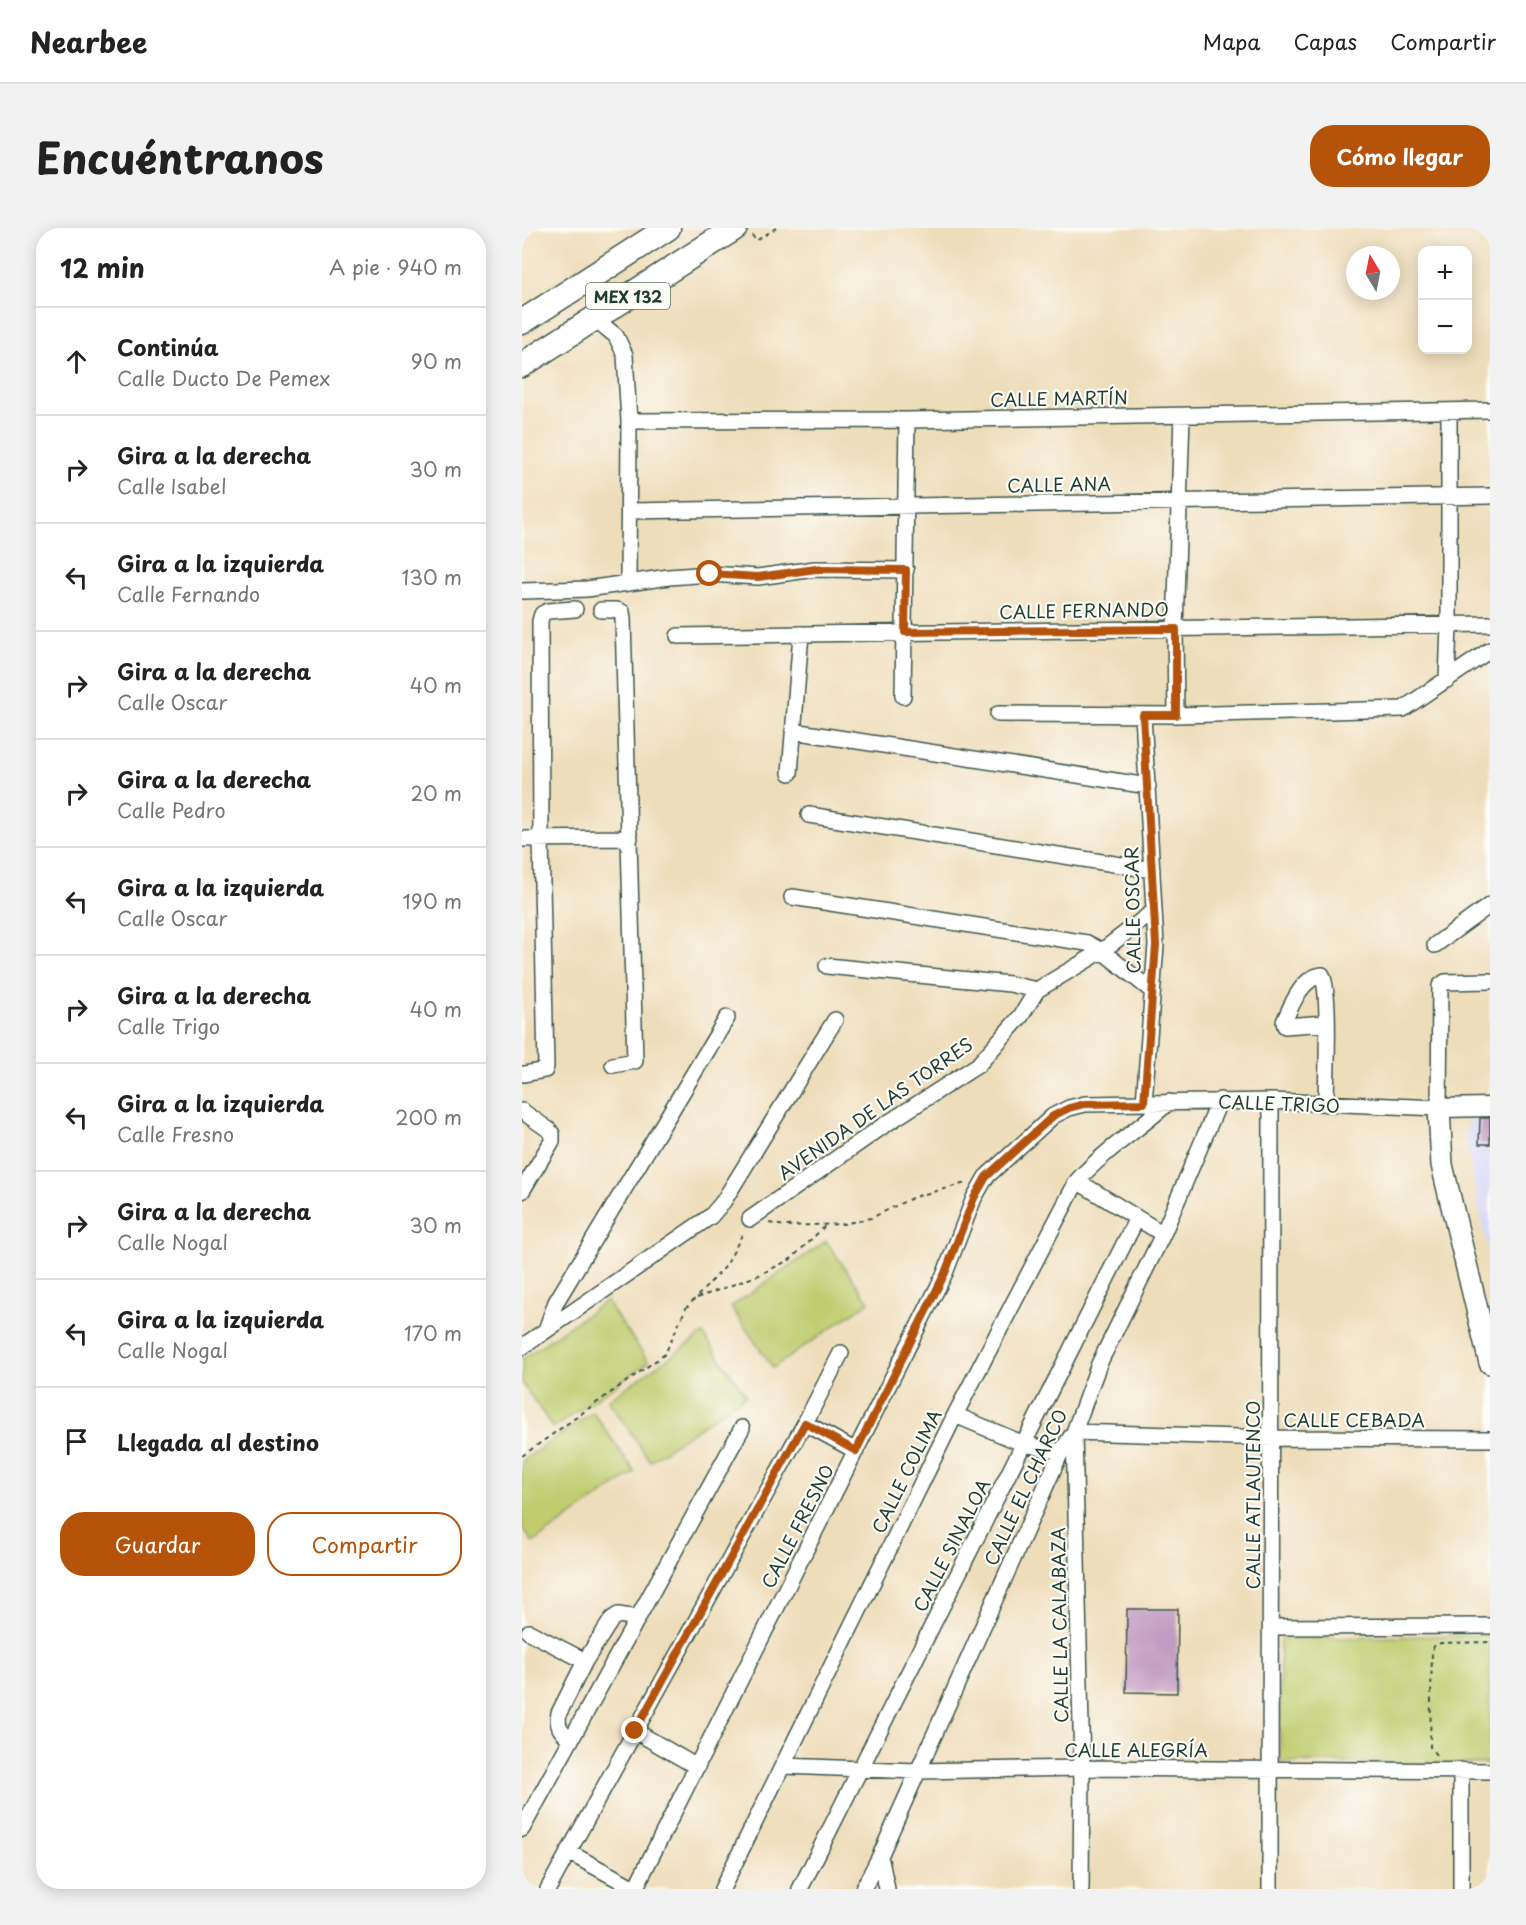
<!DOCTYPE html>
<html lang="es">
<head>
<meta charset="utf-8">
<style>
	:root { --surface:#fff; --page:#f2f2f2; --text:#222; --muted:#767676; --line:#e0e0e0; --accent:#b45309 }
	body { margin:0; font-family:"Playpen Sans",sans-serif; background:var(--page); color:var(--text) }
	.controls { position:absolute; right:18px; top:18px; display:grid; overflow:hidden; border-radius:12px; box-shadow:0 3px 15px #0003 }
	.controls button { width:54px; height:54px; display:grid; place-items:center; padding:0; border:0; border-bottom:2px solid var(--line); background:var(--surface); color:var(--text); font:30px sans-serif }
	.compass { position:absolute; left:824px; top:18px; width:54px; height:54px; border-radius:50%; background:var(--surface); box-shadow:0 3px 15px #0003; rotate:350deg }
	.stop { position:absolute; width:18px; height:18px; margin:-14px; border:4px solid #b45309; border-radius:50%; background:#fff }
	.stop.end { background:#b45309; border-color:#fff; box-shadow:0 2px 6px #0008 }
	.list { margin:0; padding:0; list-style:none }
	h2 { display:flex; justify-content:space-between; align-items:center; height:78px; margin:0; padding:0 24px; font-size:26px }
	h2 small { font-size:20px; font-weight:400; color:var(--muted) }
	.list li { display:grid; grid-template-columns:39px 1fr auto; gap:18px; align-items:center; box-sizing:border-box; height:108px; padding:0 24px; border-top:2px solid var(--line) }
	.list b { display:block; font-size:22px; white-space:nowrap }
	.list p { margin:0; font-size:20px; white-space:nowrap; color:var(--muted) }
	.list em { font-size:20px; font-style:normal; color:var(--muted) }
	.actions { display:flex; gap:12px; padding:18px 24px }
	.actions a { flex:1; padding:14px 0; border:2px solid var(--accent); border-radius:24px; text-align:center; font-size:21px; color:var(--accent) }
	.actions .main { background:var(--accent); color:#fff }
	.icon { flex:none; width:33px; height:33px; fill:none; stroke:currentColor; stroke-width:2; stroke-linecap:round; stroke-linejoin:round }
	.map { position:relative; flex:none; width:968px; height:1661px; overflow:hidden; border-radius:24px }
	header { display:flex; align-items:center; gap:36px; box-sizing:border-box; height:84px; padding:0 30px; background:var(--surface); border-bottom:2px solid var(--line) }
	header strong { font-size:28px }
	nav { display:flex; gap:33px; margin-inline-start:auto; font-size:21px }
	.intro { display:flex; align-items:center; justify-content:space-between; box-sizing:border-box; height:144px; padding:0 36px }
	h1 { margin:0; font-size:42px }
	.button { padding:15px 27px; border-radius:24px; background:var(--accent); color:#fff; font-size:21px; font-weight:700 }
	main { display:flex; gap:36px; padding:0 36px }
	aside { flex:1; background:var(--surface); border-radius:24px; box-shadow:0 3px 15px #0003 }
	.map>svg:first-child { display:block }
</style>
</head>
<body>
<header>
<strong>Nearbee</strong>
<nav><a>Mapa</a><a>Capas</a><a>Compartir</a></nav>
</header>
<div class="intro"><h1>Encuéntranos</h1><a class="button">Cómo llegar</a></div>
<main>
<aside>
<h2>12 min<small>A pie · 940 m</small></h2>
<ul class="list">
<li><svg class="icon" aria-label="ahead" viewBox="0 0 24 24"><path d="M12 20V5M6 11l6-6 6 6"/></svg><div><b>Continúa</b><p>Calle Ducto De Pemex</p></div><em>90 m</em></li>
<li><svg class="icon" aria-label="right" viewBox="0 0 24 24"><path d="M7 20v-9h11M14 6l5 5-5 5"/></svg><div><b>Gira a la derecha</b><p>Calle Isabel</p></div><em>30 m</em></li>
<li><svg class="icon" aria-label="left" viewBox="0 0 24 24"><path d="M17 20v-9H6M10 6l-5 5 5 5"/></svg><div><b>Gira a la izquierda</b><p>Calle Fernando</p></div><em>130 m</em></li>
<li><svg class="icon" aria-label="right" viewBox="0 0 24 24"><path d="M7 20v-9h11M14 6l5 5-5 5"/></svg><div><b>Gira a la derecha</b><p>Calle Oscar</p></div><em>40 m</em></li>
<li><svg class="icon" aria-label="right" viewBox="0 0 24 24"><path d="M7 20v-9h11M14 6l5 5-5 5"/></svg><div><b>Gira a la derecha</b><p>Calle Pedro</p></div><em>20 m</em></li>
<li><svg class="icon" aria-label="left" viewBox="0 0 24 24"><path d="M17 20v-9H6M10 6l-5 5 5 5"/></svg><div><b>Gira a la izquierda</b><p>Calle Oscar</p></div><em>190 m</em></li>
<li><svg class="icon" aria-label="right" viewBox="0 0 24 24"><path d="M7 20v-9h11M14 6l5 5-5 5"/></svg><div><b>Gira a la derecha</b><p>Calle Trigo</p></div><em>40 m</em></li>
<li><svg class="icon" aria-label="left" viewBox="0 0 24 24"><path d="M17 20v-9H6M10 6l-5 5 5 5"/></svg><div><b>Gira a la izquierda</b><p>Calle Fresno</p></div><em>200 m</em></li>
<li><svg class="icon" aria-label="right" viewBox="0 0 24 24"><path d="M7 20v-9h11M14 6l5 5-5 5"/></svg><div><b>Gira a la derecha</b><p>Calle Nogal</p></div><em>30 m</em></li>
<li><svg class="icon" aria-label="left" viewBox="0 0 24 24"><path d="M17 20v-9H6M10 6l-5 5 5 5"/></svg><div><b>Gira a la izquierda</b><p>Calle Nogal</p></div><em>170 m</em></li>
<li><svg class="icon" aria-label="arrive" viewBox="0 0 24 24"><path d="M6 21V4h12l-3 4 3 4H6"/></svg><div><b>Llegada al destino</b></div></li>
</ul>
<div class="actions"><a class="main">Guardar</a><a>Compartir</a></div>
</aside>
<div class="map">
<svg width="968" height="1661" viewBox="0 0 968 1661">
	<rect width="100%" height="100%" fill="#fdfcf7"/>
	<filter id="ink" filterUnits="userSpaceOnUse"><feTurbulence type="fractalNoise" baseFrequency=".0167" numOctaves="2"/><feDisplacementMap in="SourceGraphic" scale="12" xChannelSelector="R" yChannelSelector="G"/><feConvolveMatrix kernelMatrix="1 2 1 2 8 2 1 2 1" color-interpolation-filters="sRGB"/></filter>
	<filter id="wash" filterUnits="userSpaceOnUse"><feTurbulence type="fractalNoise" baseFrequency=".008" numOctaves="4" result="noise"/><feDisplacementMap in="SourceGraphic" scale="24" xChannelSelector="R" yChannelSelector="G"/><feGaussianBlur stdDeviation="1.35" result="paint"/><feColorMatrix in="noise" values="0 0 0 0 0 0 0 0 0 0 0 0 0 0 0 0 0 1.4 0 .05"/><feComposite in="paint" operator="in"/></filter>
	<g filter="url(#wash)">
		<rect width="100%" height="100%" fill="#eeddba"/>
		<path fill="#d7d7f8" d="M953,890H968V1032L943,909L945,897Z"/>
		<path fill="#c0cc6e" stroke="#708451" stroke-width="1.5" d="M304,1013L347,1074L251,1140L209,1079Z
			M84,1073L127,1134L31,1200L0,1155V1131Z
			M181,1106L224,1167L128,1233L86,1172Z
			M71,1184L113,1244L11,1315L0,1299V1233Z
			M968,1407V1536L758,1534V1411Z"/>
		<g id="blocks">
			<path fill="#c19cc2" d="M958,890H968V916H957Z
				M605,1381H656L655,1465L604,1464Z"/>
		</g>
	</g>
	<g filter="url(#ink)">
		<use href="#blocks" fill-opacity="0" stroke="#3e5548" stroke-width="1.5"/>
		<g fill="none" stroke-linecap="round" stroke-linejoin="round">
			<g stroke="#3e5548" stroke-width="18">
				<path id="minor" d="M72,90L94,108L103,127L107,193L106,355
					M107,193L385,192L968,182
					M107,283L968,268
					M0,363L65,361L147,349L188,346L236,349L293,341L384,342
					M79,382H95L100,384L101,390L113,833L91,837
					M156,408L968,396
					M925,452L927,397V183
					M381,468L385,192
					M476,486L654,487L881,481L968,422
					M621,487L634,717L622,875
					M654,487L653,401L660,188
					M271,503L626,558
					M268,545L279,406
					M287,587L630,642
					M0,611L108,610
					M270,669L565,715L580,723L630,763
					M913,717L968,677
					M305,738L488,756L515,762
					M2,846L23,842L24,838L19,611L18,393L20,386L26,383L53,381
					M804,876C804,851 809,765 800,747C780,749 769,778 762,794L763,798L804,795
					M0,883L27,902L30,906V913L0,963
					M555,953L641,1006
					M228,991L361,898L456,837L499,788L515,762L580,723L632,683
					M24,1102L34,1074L205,790
					M0,1119L189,988L201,974L313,792
					M433,1187L502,1216L539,1224
					M283,1195L334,1223
					M750,1399L968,1398
					M7,1404L63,1433
					M113,1503L175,1539
					M49,1512C39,1503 34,1499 37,1485L63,1433L90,1391L96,1387L116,1390
					M261,1538L395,1543L560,1540L968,1543
					M939,1542V1661
					M0,1601L220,1200
					M46,1624L114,1661
					M358,1628L365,1661
					M26,1661L283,1195L319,1125
					M113,1661L423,1045L452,970L464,949L531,888L547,880L563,876L749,873L917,880L918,758L923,754L968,753
					M200,1661L433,1187L555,953C582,923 617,901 647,874
					M278,1661L615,990
					M341,1661L358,1628L539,1224L552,1204L577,1136L641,1006L698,872
					M559,1661L560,1540L552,1204L750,1210L968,1211
					M748,1661L749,873"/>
			</g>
			<g stroke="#3e5548" stroke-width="21">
				<path id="tertiary" d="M917,880L968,879"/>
			</g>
			<g stroke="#3e5548" stroke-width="24">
				<path id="secondary" d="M917,880L920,937L968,1135"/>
			</g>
			<g stroke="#3e5548" stroke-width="27">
				<path id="trunk" d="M0,94L146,0
					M0,137L213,0"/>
			</g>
			<path stroke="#3e5548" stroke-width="2" stroke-dasharray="4.5 4.5" stroke-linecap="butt" d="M230,7L234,13L254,0
				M247,995L263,998L321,996L349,990L392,969L444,955
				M175,1070L237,1047L269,1031L304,997
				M0,1228L143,1126L164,1080L204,1038L222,1003
				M914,1527L908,1519L910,1422L913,1417L919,1415L968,1414"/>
			<use href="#minor" stroke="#fff" stroke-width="15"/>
			<use href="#tertiary" stroke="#fff" stroke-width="18"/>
			<use href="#secondary" stroke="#fff" stroke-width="21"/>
			<use href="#trunk" stroke="#fff" stroke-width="24"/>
		</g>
	</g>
	<g fill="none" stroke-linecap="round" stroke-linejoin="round" filter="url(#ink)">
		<path stroke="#b45309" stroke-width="8" d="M113,1503L283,1195L334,1223L423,1045L452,970L464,949L531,888L547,880L562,876L622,875L634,717L621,487H654V401L383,404L384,342L294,341L236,349L188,346"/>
	</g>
	<g text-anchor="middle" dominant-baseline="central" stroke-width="4.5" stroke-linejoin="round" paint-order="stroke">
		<rect fill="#fdfcf7" stroke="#62766e" stroke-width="1.5" x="64" y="55" width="84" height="26" rx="4.5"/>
		<g font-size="16" font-weight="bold" fill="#1f3d34">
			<text x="106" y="68">MEX 132</text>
		</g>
		<g font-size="18" fill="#1f3d34" stroke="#fdfcf7">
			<text transform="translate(537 170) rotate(-1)">CALLE MARTÍN</text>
			<text transform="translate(537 256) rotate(-1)">CALLE ANA</text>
			<text transform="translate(562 382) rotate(-1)">CALLE FERNANDO</text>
			<text transform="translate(610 682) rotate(-91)">CALLE OSCAR</text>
			<text transform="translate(757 875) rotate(2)">CALLE TRIGO</text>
			<text transform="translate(353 880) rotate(-35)">AVENIDA DE LAS TORRES</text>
			<text x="832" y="1191">CALLE CEBADA</text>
			<text transform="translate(384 1243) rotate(-64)">CALLE COLIMA</text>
			<text transform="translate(503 1259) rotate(-65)">CALLE EL CHARCO</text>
			<text transform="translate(730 1267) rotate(-90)">CALLE ATLAUTENCO</text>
			<text transform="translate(275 1298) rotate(-63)">CALLE FRESNO</text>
			<text transform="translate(429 1317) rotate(-63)">CALLE SINALOA</text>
			<text transform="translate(537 1397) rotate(-91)">CALLE LA CALABAZA</text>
			<text x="614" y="1521">CALLE ALEGRÍA</text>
		</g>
	</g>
</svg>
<div class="controls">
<button>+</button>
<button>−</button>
</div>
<svg class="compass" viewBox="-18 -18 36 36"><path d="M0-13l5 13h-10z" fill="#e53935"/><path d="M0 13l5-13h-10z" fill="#767676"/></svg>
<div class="stop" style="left:188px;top:346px"></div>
<div class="stop end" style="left:113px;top:1503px"></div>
</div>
</main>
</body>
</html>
